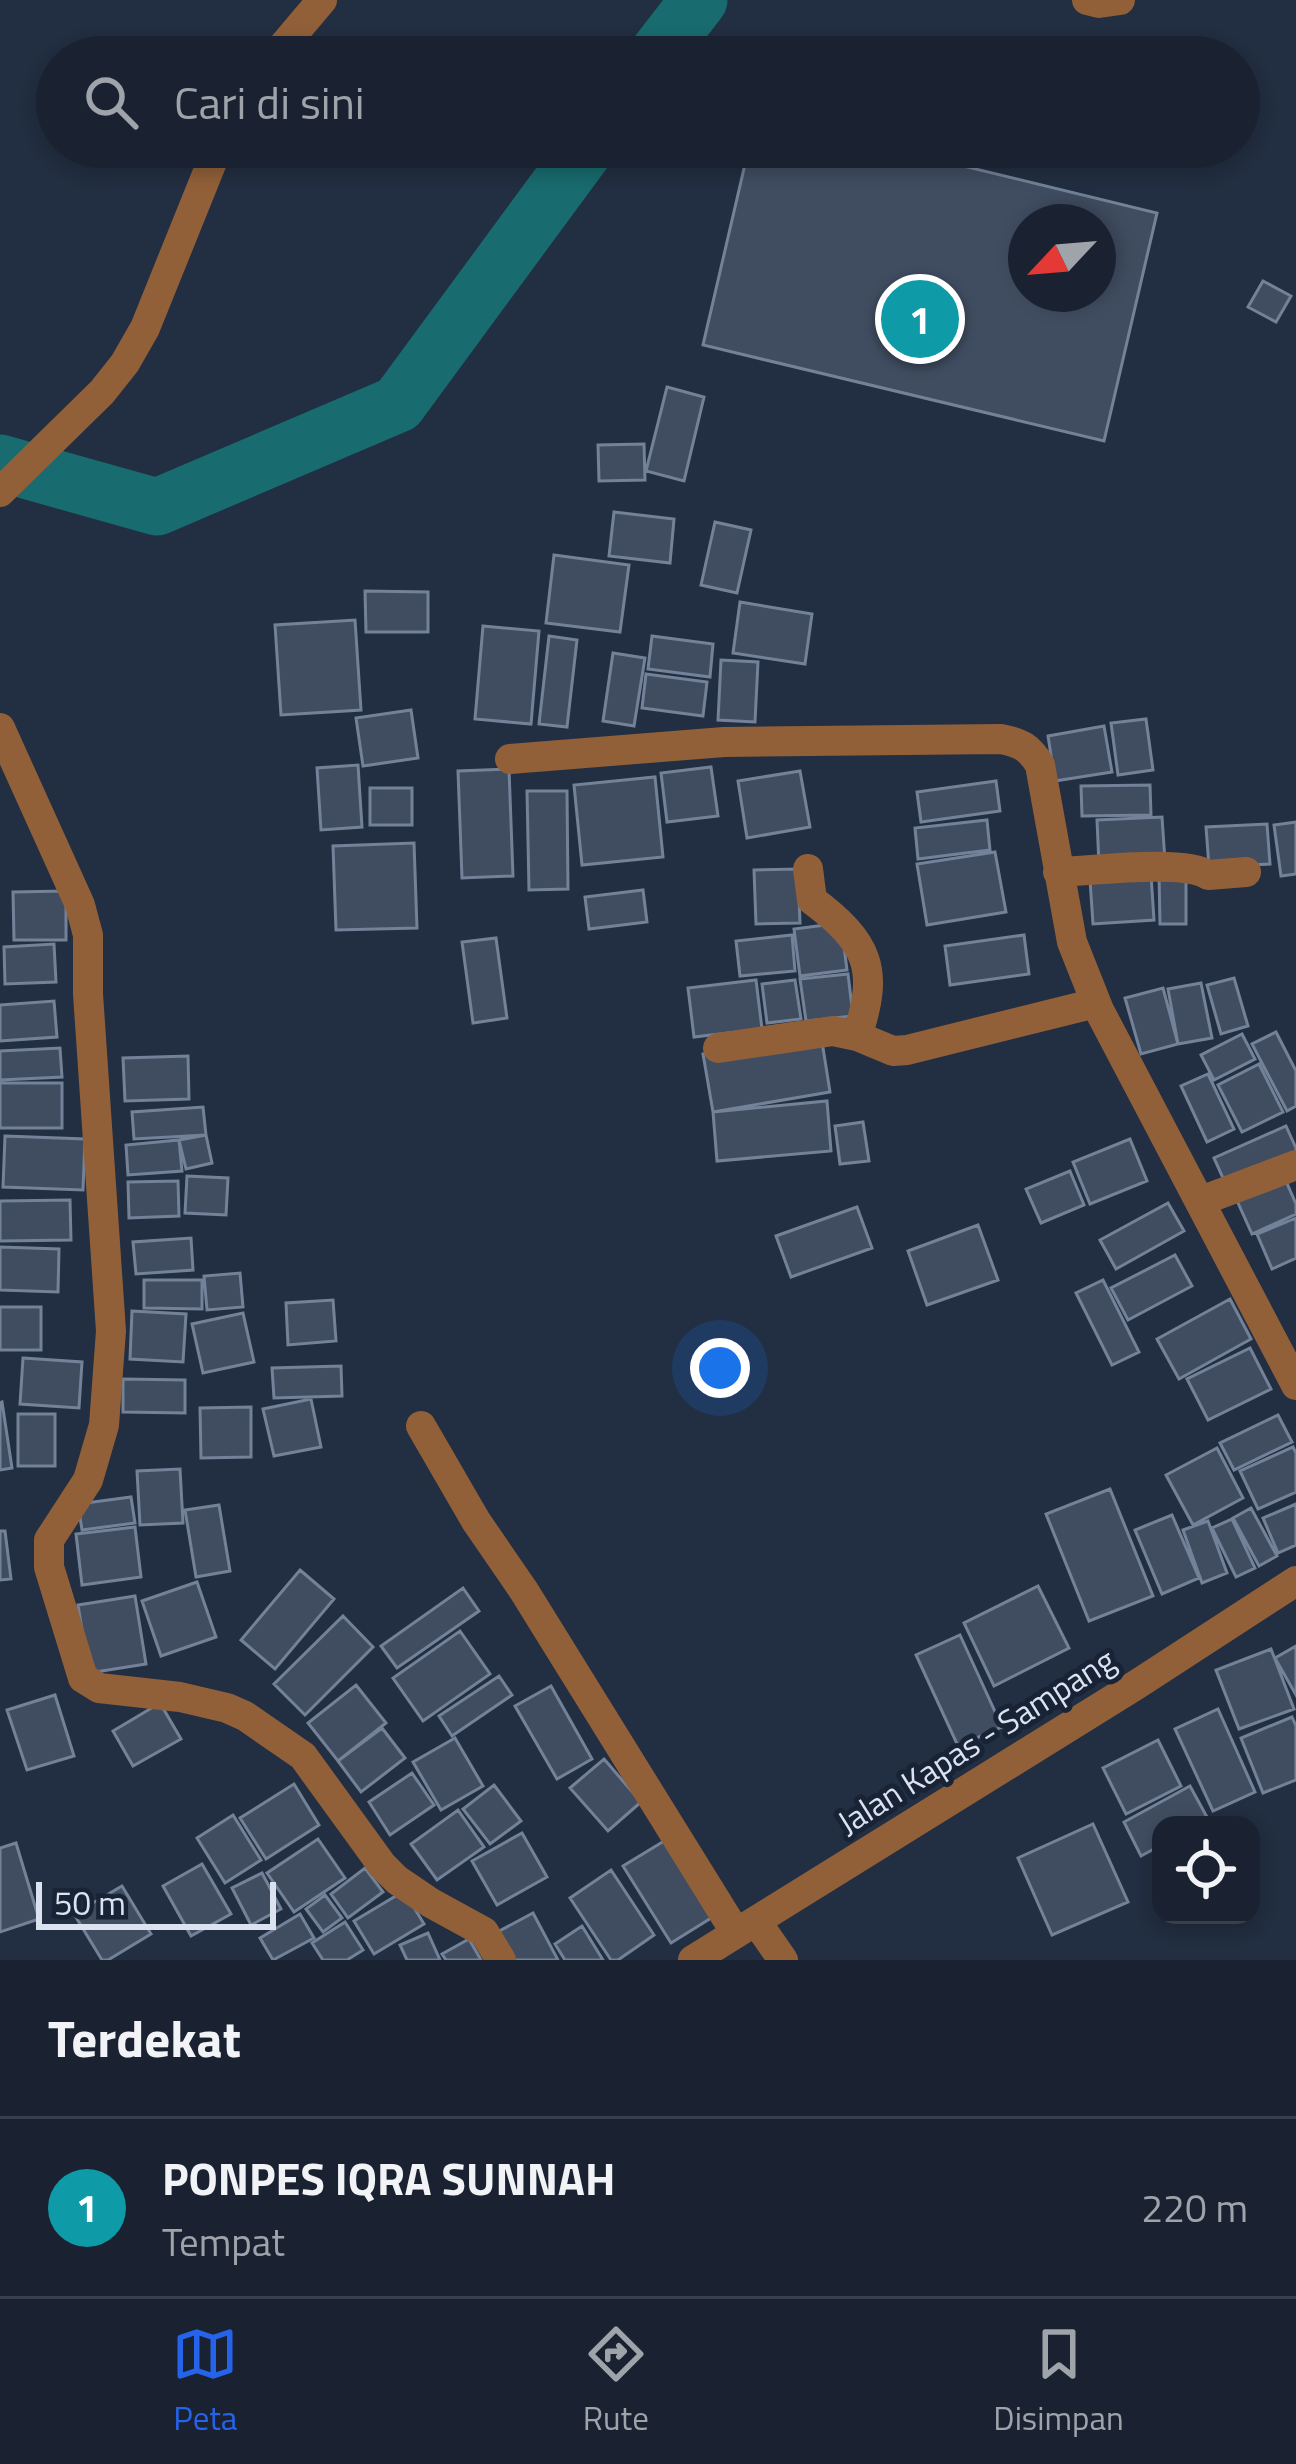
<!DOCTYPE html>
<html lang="id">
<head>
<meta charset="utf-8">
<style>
	:root { --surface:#1a2231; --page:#232a39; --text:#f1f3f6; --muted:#9fa4ab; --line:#383f4d; --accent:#2563eb }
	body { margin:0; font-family:"Titillium Web",sans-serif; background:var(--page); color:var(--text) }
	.controls { position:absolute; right:36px; bottom:36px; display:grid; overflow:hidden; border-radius:24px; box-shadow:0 6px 18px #0003 }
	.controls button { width:108px; height:108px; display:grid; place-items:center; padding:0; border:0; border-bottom:3px solid var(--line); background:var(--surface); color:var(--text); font:60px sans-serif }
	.compass { position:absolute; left:1008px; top:204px; width:108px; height:108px; border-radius:50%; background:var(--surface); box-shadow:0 6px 18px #0003; rotate:244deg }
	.scale { position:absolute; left:36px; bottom:30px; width:240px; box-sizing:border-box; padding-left:12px; border:6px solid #dbe3f0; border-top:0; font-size:33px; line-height:42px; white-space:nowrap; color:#dbe3f0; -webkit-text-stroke:9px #182436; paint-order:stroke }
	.you { position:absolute; left:720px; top:1368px; width:42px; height:42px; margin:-30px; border:9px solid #fff; border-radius:50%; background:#1a73e8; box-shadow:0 0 0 18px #1a73e833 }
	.badge { display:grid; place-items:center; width:78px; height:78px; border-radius:50%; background:var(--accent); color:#fff; font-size:39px; font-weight:700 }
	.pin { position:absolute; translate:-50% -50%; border:6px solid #fff; box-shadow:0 3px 12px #0006 }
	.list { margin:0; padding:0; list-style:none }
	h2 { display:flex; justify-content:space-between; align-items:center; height:156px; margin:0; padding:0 48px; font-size:51px }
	h2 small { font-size:39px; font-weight:400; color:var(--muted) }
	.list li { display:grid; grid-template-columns:78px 1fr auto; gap:36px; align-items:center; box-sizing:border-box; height:180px; padding:0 48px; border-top:3px solid var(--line) }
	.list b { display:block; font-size:45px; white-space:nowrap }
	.list p { margin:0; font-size:39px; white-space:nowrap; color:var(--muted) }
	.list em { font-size:39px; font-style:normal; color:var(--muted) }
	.icon { flex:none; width:66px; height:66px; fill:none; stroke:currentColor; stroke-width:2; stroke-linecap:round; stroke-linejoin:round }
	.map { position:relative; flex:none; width:1296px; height:1960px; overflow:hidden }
	.search { position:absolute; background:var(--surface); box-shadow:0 6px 18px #0003; left:36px; right:36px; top:36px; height:132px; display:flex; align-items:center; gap:30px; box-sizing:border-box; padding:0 42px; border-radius:66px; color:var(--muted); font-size:45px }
	.sheet { height:336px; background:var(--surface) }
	nav { display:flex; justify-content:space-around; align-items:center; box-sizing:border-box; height:168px; border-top:3px solid var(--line); background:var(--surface); font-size:33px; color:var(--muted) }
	nav a { display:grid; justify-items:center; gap:6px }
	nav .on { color:var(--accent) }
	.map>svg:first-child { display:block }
</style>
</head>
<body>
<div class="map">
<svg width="1296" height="1960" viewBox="0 0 1296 1960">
	<rect width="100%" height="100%" fill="#222e41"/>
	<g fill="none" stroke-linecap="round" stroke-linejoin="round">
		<path stroke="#186b6e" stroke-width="57" d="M655,57L699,0
			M0,463L157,507L398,404L587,147"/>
	</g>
	<path fill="#404d61" stroke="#738298" stroke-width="3" fill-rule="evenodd" d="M749,147H885L1157,213L1104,441L703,345ZM1026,222H1098V294H1026Z
		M1263,281L1291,296L1276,322L1248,307Z
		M667,387L704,397L684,481L646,471Z
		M644,444L645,480L599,481L598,445Z
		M614,512L674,519L670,563L609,556Z
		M715,522L751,530L737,593L701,585Z
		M554,555L629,565L620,632L546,623Z
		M365,591L428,592V632H366Z
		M740,602L812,614L805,664L733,653Z
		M355,620L361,710L281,715L275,625Z
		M483,626L539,631L531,724L475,719Z
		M549,636L577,640L567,727L539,724Z
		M652,636L713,644L710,677L648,669Z
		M613,653L645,658L634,726L603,721Z
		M721,660L758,662L755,722L718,720Z
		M646,674L707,682L703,716L642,708Z
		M411,710L418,758L363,766L356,718Z
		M1146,719L1153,770L1118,775L1111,723Z
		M1104,726L1112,772L1055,781L1048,736Z
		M358,765L362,827L321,830L317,768Z
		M711,767L718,816L667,822L661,773Z
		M509,769L513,876L462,878L458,771Z
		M800,771L810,827L747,838L738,781Z
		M655,777L663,857L582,865L574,785Z
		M996,781L1000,811L921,822L917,792Z
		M1150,785L1151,815L1082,816L1081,786Z
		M370,788H412V825H370Z
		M527,791H567L568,889L529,890Z
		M1162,817L1165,861L1099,865L1097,820Z
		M987,820L990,850L918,859L915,828Z
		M1296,822V874L1281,876L1274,825Z
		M1267,824L1270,864L1209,867L1206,827Z
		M414,843L417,928L336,930L333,846Z
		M995,852L1006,912L927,925L917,864Z
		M798,869L800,923L756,924L754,870Z
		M1159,874H1186V924H1160Z
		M1151,875L1154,920L1093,924L1090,880Z
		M643,890L647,922L589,929L585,897Z
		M66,891V940H14L13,892Z
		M841,923L847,970L800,976L794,929Z
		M792,935L795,971L740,976L736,941Z
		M1024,935L1029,974L950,985L945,946Z
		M496,938L507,1018L473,1023L462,942Z
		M54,944L56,982L5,984L4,947Z
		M848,974L853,1016L806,1021L800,979Z
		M1234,978L1248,1026L1221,1034L1207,985Z
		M756,980L762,1029L694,1037L688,988Z
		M795,980L801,1019L767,1023L762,984Z
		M1201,983L1212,1038L1178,1044L1168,989Z
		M1163,988L1178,1044L1141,1054L1125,998Z
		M54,1001L57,1037L0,1041V1005Z
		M1276,1032L1296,1071V1106L1287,1111L1252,1044Z
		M1242,1034L1255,1059L1214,1080L1201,1055Z
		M821,1035L830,1092L713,1112L703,1054Z
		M60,1048L62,1077L0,1080V1051Z
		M188,1056L189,1099L125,1101L123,1058Z
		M1259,1064L1283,1112L1242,1132L1218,1085Z
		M1208,1074L1234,1129L1207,1142L1181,1086Z
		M0,1083H62V1128H0Z
		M827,1101L831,1151L717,1161L713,1112Z
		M203,1107L206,1135L134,1139L132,1112Z
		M863,1122L869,1161L840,1164L835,1126Z
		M1286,1126L1296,1148V1157L1227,1187L1214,1158Z
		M206,1135L212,1163L186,1169L179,1140Z
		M5,1136L85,1139L83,1190L3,1187Z
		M1130,1139L1147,1181L1090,1204L1073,1162Z
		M179,1140L182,1171L128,1175L126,1145Z
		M1070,1171L1084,1205L1041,1223L1026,1189Z
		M1282,1172L1296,1204V1214L1252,1234L1234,1194Z
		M187,1176L228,1178L226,1215L185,1213Z
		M178,1181L179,1216L129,1218L128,1182Z
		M70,1200L71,1240L0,1241V1201Z
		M1168,1203L1184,1231L1116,1269L1100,1240Z
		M857,1207L872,1248L791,1277L776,1236Z
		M1296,1218V1258L1272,1269L1257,1234Z
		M978,1225L998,1280L927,1305L908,1251Z
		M191,1238L193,1270L136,1274L133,1242Z
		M0,1247L59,1249L58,1292L0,1290Z
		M1175,1255L1192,1286L1128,1320L1111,1288Z
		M240,1273L243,1307L207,1310L204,1276Z
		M144,1280H202V1309L144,1308Z
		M1103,1280L1139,1352L1112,1365L1076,1293Z
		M1230,1299L1251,1339L1179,1379L1157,1339Z
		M333,1300L336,1341L288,1345L286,1303Z
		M0,1307H41V1350H0Z
		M132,1311L186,1314L183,1362L130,1359Z
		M243,1313L254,1362L203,1373L192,1324Z
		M1250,1348L1271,1389L1208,1420L1187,1379Z
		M23,1358L82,1362L79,1408L20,1404Z
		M341,1366L342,1396L274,1398L272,1368Z
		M123,1379L185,1380V1413L123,1412Z
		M311,1399L321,1447L274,1456L263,1409Z
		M2,1402L12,1468L0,1470V1403Z
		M251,1407V1457L201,1458L200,1408Z
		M18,1414H55V1466H18Z
		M1278,1415L1292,1442L1234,1470L1220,1443Z
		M1293,1447L1296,1453V1492L1258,1509L1240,1471Z
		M1217,1448L1243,1498L1193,1525L1166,1475Z
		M180,1469L183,1523L140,1525L137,1471Z
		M1110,1489L1153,1596L1089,1621L1046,1514Z
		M131,1497L135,1523L82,1530L78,1504Z
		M1296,1504V1545L1278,1553L1263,1518Z
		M219,1505L230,1571L196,1577L185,1510Z
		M1251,1508L1277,1556L1259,1566L1233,1518Z
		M1172,1515L1199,1578L1162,1594L1135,1530Z
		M1232,1519L1255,1568L1236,1577L1212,1528Z
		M1208,1521L1227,1573L1202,1583L1183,1530Z
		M135,1527L141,1577L82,1585L76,1534Z
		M0,1531H5L11,1579L0,1580Z
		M300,1570L334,1599L275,1669L241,1640Z
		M197,1582L216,1637L161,1656L142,1601Z
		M1038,1586L1069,1648L994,1686L964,1623Z
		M463,1588L479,1611L397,1668L381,1646Z
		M135,1596L146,1664L89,1673L78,1605Z
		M343,1616L373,1647L305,1715L274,1684Z
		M460,1631L490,1674L423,1721L393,1678Z
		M960,1635L1002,1727L958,1746L916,1655Z
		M1296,1646V1695L1275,1658Z
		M1271,1649L1294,1709L1239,1729L1216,1670Z
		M499,1676L512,1695L452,1736L439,1716Z
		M356,1685L386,1723L338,1761L308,1723Z
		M551,1686L592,1759L557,1779L515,1706Z
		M55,1695L74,1756L27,1770L7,1710Z
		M160,1703L181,1739L133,1766L113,1731Z
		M1218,1709L1255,1792L1213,1811L1175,1729Z
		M1292,1717L1296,1726V1780L1263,1793L1241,1738Z
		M382,1728L405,1758L361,1792L338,1761Z
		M455,1738L483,1786L441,1810L413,1762Z
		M1158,1740L1181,1786L1126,1814L1103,1768Z
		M604,1759L641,1802L608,1831L570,1788Z
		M412,1773L434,1805L390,1835L369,1802Z
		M294,1784L319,1825L266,1859L240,1818Z
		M494,1785L521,1821L490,1844L463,1809Z
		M1190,1786L1208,1819L1198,1825H1161V1845L1141,1856L1124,1822Z
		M458,1810L484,1847L437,1880L411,1844Z
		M233,1815L261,1860L225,1883L197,1838Z
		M1093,1824L1128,1902L1052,1935L1018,1858Z
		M522,1833L547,1877L497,1905L472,1861Z
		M669,1838L716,1915L671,1943L623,1866Z
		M318,1839L345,1878L294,1912L267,1873Z
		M16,1843L39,1919L0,1932V1848Z
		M202,1864L231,1914L191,1936L163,1886Z
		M365,1868L383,1892L348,1918L331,1894Z
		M611,1870L654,1935L618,1960H611L570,1898Z
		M262,1873L281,1909L251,1925L232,1888Z
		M122,1886L151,1934L108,1960H102L74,1914Z
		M404,1891L424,1924L374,1954L354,1921Z
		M325,1895L342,1918L323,1932L306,1909Z
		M533,1913L558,1960H503L490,1936Z
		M300,1914L314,1938L273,1960L260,1938Z
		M345,1922L363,1950L347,1960H323L312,1943Z
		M582,1926L603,1960H565L555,1944Z
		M428,1933L440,1960H407L400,1945Z
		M469,1939L481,1960H446L442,1954Z"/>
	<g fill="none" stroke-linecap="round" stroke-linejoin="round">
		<path stroke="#916039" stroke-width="30" d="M1087,0L1099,3L1120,0
			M274,57L322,0
			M0,492L102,392L125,363L145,328L218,147
			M0,728L80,905L88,935V994L111,1331L104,1425L88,1480L49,1540V1567L83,1678L99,1688L180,1697L227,1708L245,1716L303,1756L382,1865L397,1880L431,1903L484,1932L501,1960
			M510,759L724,742L1001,739C1021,743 1029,747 1040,765L1072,942L1099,1010L1296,1385
			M808,869L812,900C868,942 880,969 857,1036
			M1058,872C1091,871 1185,859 1208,875L1246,872
			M718,1048L833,1031L857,1036L893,1051L907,1050L1096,1003
			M1201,1201L1296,1165
			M421,1426L476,1521L524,1591L736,1933
			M756,1921L783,1960"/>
		<path stroke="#916039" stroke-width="30" d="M693,1960L1136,1685L1296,1581"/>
	</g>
	<g text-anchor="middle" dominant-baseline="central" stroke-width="10" stroke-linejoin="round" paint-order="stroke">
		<g font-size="33" fill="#dbe3f0" stroke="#182436">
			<text transform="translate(976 1741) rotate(-32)">Jalan Kapas - Sampang</text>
		</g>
	</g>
</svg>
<div class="controls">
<button><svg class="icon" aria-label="locate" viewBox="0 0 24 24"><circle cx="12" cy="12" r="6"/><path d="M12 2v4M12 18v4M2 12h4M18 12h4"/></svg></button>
</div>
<svg class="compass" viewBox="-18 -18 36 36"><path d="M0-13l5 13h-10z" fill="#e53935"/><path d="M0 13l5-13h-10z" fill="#9fa4ab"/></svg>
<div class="scale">50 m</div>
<div class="you"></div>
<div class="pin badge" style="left:920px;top:319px;background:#0f9aa8">1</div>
<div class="search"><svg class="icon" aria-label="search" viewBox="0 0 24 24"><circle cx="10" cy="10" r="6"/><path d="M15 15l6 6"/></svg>Cari di sini</div>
</div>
<section class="sheet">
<h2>Terdekat<small></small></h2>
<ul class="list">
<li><span class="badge" style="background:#0f9aa8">1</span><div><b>PONPES IQRA SUNNAH</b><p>Tempat</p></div><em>220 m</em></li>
</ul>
</section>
<nav>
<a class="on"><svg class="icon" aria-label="map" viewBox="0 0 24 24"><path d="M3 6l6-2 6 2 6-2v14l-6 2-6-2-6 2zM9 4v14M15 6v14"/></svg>Peta</a>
<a><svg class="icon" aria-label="directions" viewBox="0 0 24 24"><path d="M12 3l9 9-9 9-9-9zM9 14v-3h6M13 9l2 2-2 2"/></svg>Rute</a>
<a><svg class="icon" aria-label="saved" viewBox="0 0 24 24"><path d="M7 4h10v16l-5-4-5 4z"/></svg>Disimpan</a>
</nav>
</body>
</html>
